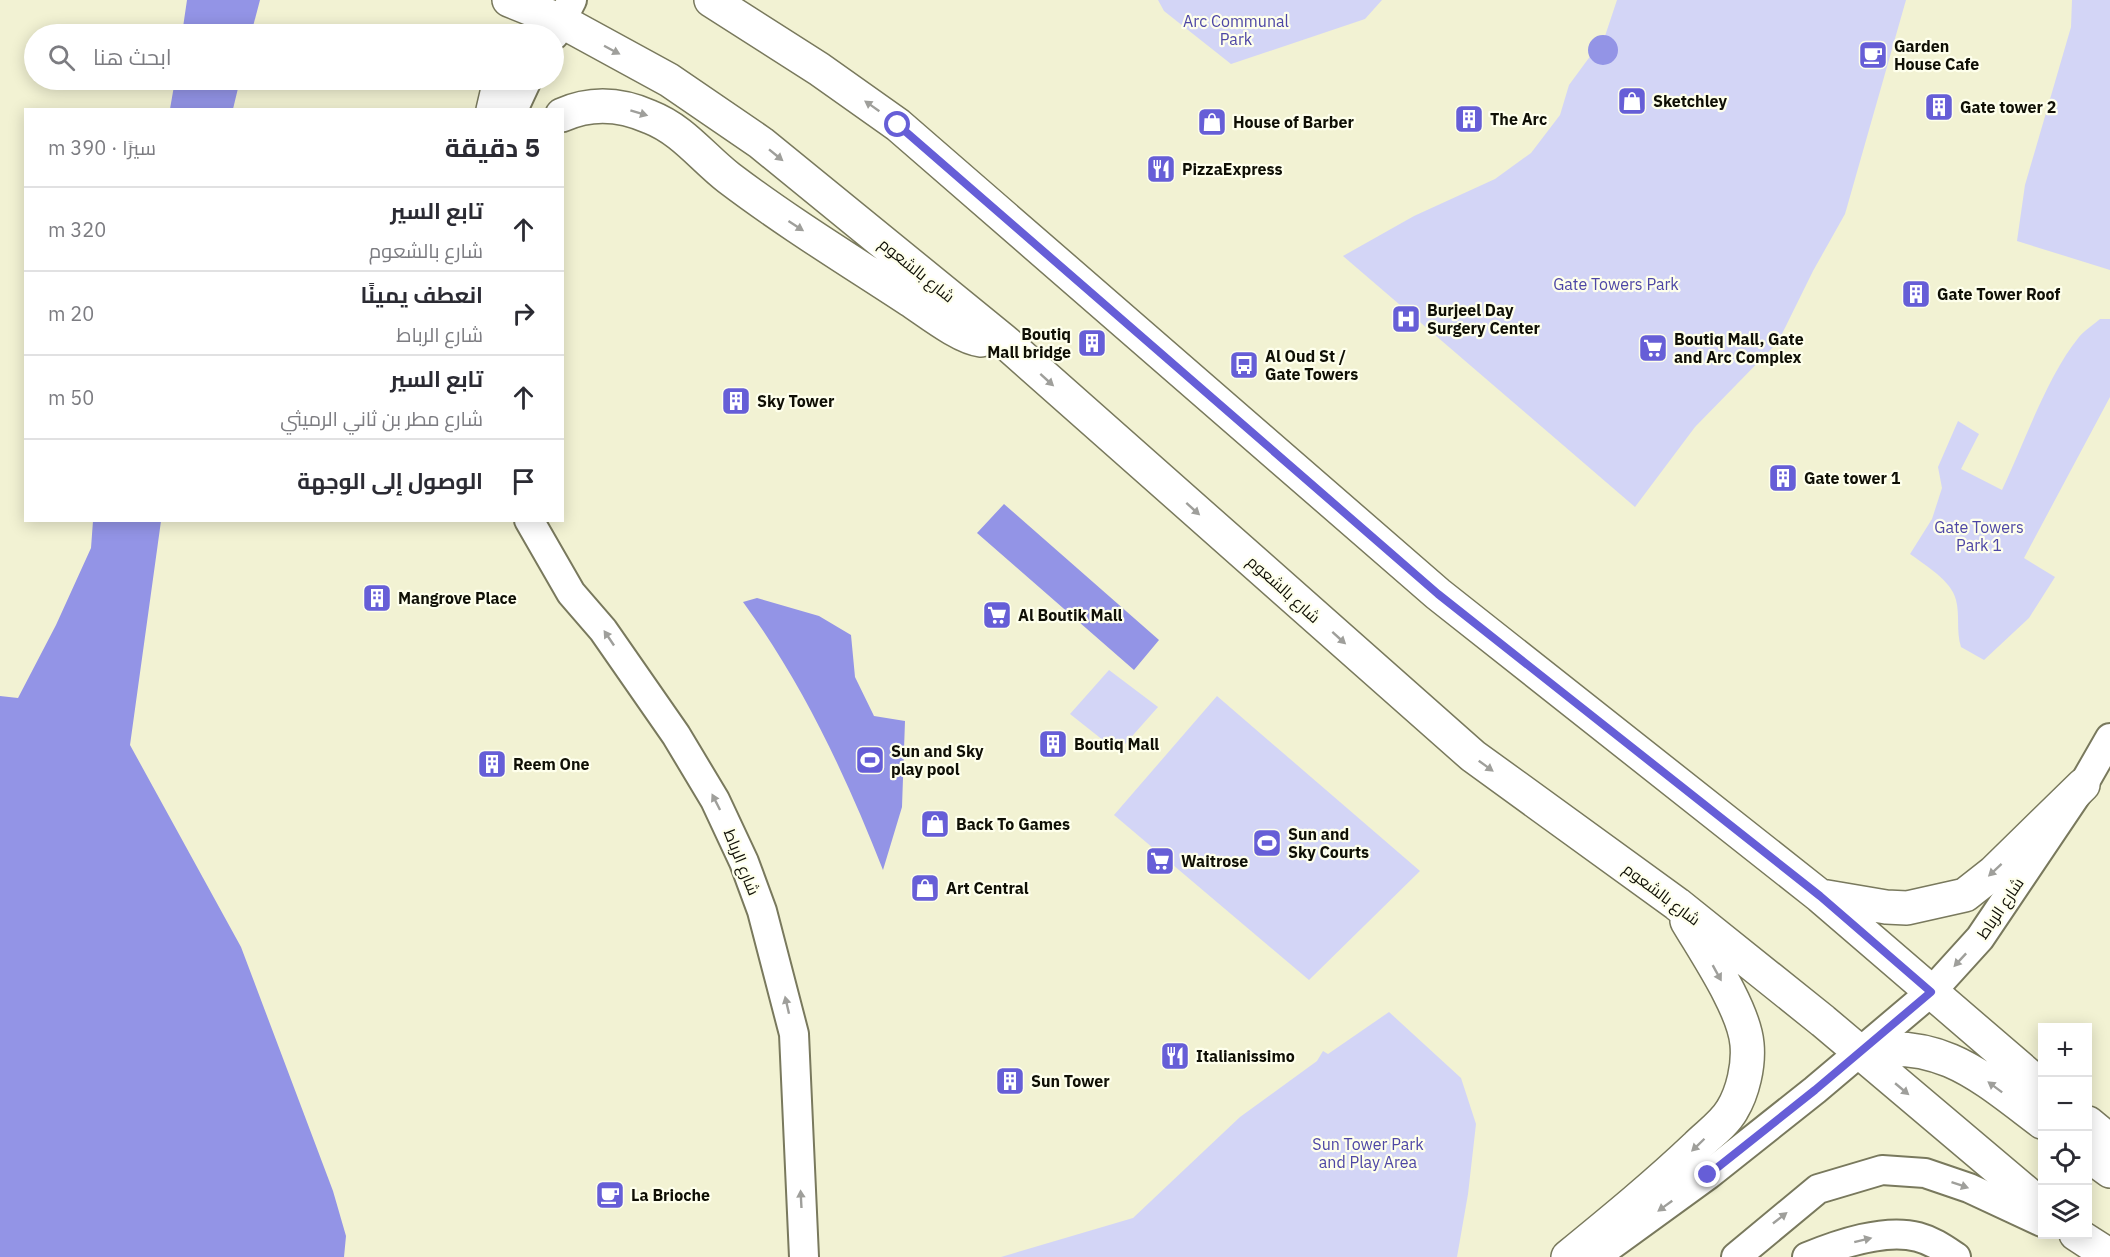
<!DOCTYPE html>
<html lang="ar">
<head>
<meta charset="utf-8">
<style>
	:root { --surface:#fff; --page:#f2f2f3; --text:#2b2b33; --muted:#7c7c81; --line:#e1e1e2 }
	body { margin:0; font-family:"IBM Plex Sans",Cairo,sans-serif; background:var(--page); color:var(--text); direction:rtl }
	.controls { position:absolute; right:18px; bottom:18px; display:grid; overflow:hidden; border-radius:0px; box-shadow:0 3px 15px #0003 }
	.controls button { width:54px; height:54px; display:grid; place-items:center; padding:0; border:0; border-bottom:2px solid var(--line); background:var(--surface); color:var(--text); font:30px sans-serif }
	.stop { position:absolute; width:18px; height:18px; margin:-14px; border:4px solid #665ed7; border-radius:50%; background:#fff }
	.stop.end { background:#665ed7; border-color:#fff; box-shadow:0 2px 6px #0008 }
	.list { margin:0; padding:0; list-style:none }
	h2 { display:flex; justify-content:space-between; align-items:center; height:78px; margin:0; padding:0 24px; font-size:26px }
	h2 small { font-size:20px; font-weight:400; color:var(--muted) }
	.list li { display:grid; grid-template-columns:39px 1fr auto; gap:18px; align-items:center; box-sizing:border-box; height:84px; padding:0 24px; border-top:2px solid var(--line) }
	.list b { display:block; font-size:22px; white-space:nowrap }
	.list p { margin:0; font-size:20px; white-space:nowrap; color:var(--muted) }
	.list em { font-size:20px; font-style:normal; color:var(--muted) }
	.icon { flex:none; width:33px; height:33px; fill:none; stroke:currentColor; stroke-width:2; stroke-linecap:round; stroke-linejoin:round }
	.map { position:relative; flex:none; width:2110px; height:1257px; overflow:hidden; direction:ltr }
	.search { position:absolute; background:var(--surface); box-shadow:0 3px 15px #0003; left:24px; top:24px; width:540px; height:66px; display:flex; align-items:center; gap:15px; box-sizing:border-box; padding:0 21px; border-radius:33px; color:var(--muted); font-size:22px }
	.panel { position:absolute; background:var(--surface); box-shadow:0 3px 15px #0003; left:24px; top:108px; width:540px; height:414px; border-radius:0px; direction:rtl }
	.map>svg:first-child { display:block }
</style>
</head>
<body>
<div class="map">
<svg width="2110" height="1257" viewBox="0 0 2110 1257">
	<rect width="100%" height="100%" fill="#f2f2d3"/>
	<path fill="#d3d5f6" d="M1158,0H1382L1365,19L1231,64L1164,11Z
		M1617,0H1906L1845,214L1813,271L1778,342L1695,427L1635,507L1343,256L1414,216L1495,179L1531,153L1560,115L1569,85L1605,36Z
		M2072,0H2110V270L2017,241L2025,185L2071,27Z
		M2100,319H2110V397L2024,558L2055,577L2029,618L1984,660L1961,647C1956,631 1960,615 1956,600C1952,581 1925,565 1910,554L1932,519L1942,488L1938,467L1958,421L1979,434L1961,469L2002,490C2024,444 2047,376 2079,337C2084,331 2093,325 2100,319Z
		M1109,670L1158,707L1118,752L1070,714Z
		M1217,696L1420,871L1309,980L1114,815Z
		M1389,1012L1461,1078L1476,1124L1468,1194L1457,1257H1001L1133,1218L1240,1117L1317,1061L1323,1051L1328,1054Z"/>
	<path fill="#9394e6" d="M187,0H260L251,34H182Z
		M1588 50a15 15 0 1 1 30 0a15 15 0 1 1-30 0Z
		M175,80H240L233,109H170Z
		M1004,504L1159,640L1134,670L977,533Z
		M93,521H161L130,745L241,947L333,1191L346,1236L344,1257H0V696L18,698L56,625L91,548Z
		M757,598L819,616L851,635L855,677L874,716L905,721L902,807L883,870C846,776 803,684 743,602Z"/>
	<g fill="none" stroke-linecap="round" stroke-linejoin="round">
		<g stroke="#79795d" stroke-width="32">
			<path id="minor" d="M554,35L572,0
				M513,110L527,80
				M529,520L571,593L603,630L676,735L715,800L744,862L762,911L794,1034L804,1257
				M1595,1257L1708,1175L1815,1090L1931,992L1980,938L2083,785L2110,738
				M1736,1257L1818,1189L1882,1170L1925,1173L1969,1188L2042,1222
				M1807,1257C1839,1244 1885,1228 1918,1237C1933,1241 1944,1249 1956,1257"/>
		</g>
		<g stroke="#79795d" stroke-width="36">
			<path id="major" d="M509,0L561,21L669,80L761,143L1004,341L1473,756L1677,904L1823,1021L2042,1206
				M711,0L819,69L898,125L1438,594L1820,896L2042,1087
				M493,110L500,80
				M562,115C591,102 621,104 650,117C683,130 702,157 729,178C787,222 849,260 910,300C927,311 961,338 981,340
				M1821,896L1886,907L1907,908L1965,895L1993,873L2083,785
				M1858,1052C1940,1037 1981,1076 2042,1122
				M2088,1123L2110,1141
				M2088,1155L2110,1171
				M2076,1234L2110,1256
				M1568,1257C1612,1221 1656,1185 1697,1146C1708,1135 1724,1124 1732,1110C1743,1092 1749,1065 1747,1044C1744,1009 1706,953 1687,921"/>
		</g>
		<use href="#minor" stroke="#fff" stroke-width="28"/>
		<use href="#major" stroke="#fff" stroke-width="33"/>
	</g>
	<defs><path id="oneway-solid" d="M-6-.8H1V-3.2L6.5 0L1 3.2V.8H-6Z" transform="scale(1.5)"/></defs>
	<g fill="#9f9f9b">
		<use href="#oneway-solid" transform="translate(612 50) rotate(28)"/>
		<use href="#oneway-solid" transform="translate(872 106) rotate(-145)"/>
		<use href="#oneway-solid" transform="translate(639 113) rotate(17)"/>
		<use href="#oneway-solid" transform="translate(776 155) rotate(39)"/>
		<use href="#oneway-solid" transform="translate(796 226) rotate(33)"/>
		<use href="#oneway-solid" transform="translate(1047 380) rotate(42)"/>
		<use href="#oneway-solid" transform="translate(1193 509) rotate(42)"/>
		<use href="#oneway-solid" transform="translate(609 638) rotate(-124)"/>
		<use href="#oneway-solid" transform="translate(1339 638) rotate(42)"/>
		<use href="#oneway-solid" transform="translate(1486 766) rotate(36)"/>
		<use href="#oneway-solid" transform="translate(716 802) rotate(-117)"/>
		<use href="#oneway-solid" transform="translate(1995 870) rotate(137)"/>
		<use href="#oneway-solid" transform="translate(1960 960) rotate(133)"/>
		<use href="#oneway-solid" transform="translate(1717 973) rotate(61)"/>
		<use href="#oneway-solid" transform="translate(787 1005) rotate(-103)"/>
		<use href="#oneway-solid" transform="translate(1995 1087) rotate(-143)"/>
		<use href="#oneway-solid" transform="translate(1902 1089) rotate(40)"/>
		<use href="#oneway-solid" transform="translate(1698 1145) rotate(136)"/>
		<use href="#oneway-solid" transform="translate(1960 1185) rotate(19)"/>
		<use href="#oneway-solid" transform="translate(801 1199) rotate(-93)"/>
		<use href="#oneway-solid" transform="translate(1665 1206) rotate(144)"/>
		<use href="#oneway-solid" transform="translate(1780 1218) rotate(-38)"/>
		<use href="#oneway-solid" transform="translate(1863 1240) rotate(-14)"/>
	</g>
	<g fill="none" stroke-linecap="round" stroke-linejoin="round">
		<path stroke="#665ed7" stroke-width="8" d="M898,125L1438,594L1820,896L1931,992L1815,1090L1708,1175"/>
	</g>
	<defs>
		<g id="cafe-square" transform="scale(1.5)"><rect x="-9" y="-9" width="18" height="18" rx="4" fill="#665ed7" stroke="#feffec"/><path d="M-5.5-4.5H6V0H3Q3 3.5 0 3.5H-2.5Q-5.5 3.5-5.5 0ZM3-3.2v2h1.7v-2ZM-6 4.5H4V6H-6Z" fill="#fff"/></g>
		<g id="shop-square" transform="scale(1.5)"><rect x="-9" y="-9" width="18" height="18" rx="4" fill="#665ed7" stroke="#feffec"/><path d="M-5-2.5h2.3a2.7 3.5 0 0 1 5.4 0H5L5.5 6h-11ZM-1.5-2.5h3a1.5 2.3 0 0 0-3 0Z" fill="#fff"/></g>
		<g id="building-square" transform="scale(1.5)"><rect x="-9" y="-9" width="18" height="18" rx="4" fill="#665ed7" stroke="#feffec"/><path d="M-4-6H4V6H1V3H-1V6H-4ZM-2.5-4.3h1.7v1.8h-1.7ZM.8-4.3h1.7v1.8H.8ZM-2.5-1h1.7V.8h-1.7ZM.8-1h1.7V.8H.8Z" fill="#fff"/></g>
		<g id="restaurant-square" transform="scale(1.5)"><rect x="-9" y="-9" width="18" height="18" rx="4" fill="#665ed7" stroke="#feffec"/><path d="M-5-6h1v4h1v-4h1v4h1v-4h1v5L-1.5 .5V6h-2V.5L-5-1ZM5-6V6H3V1.5H1.5Q1.5-4 5-6Z" fill="#fff"/></g>
		<g id="hospital-square" transform="scale(1.5)"><rect x="-9" y="-9" width="18" height="18" rx="4" fill="#665ed7" stroke="#feffec"/><path d="M-5-5h3v3.5h4V-5h3V5h-3V1.5h-4V5h-3Z" fill="#fff"/></g>
		<g id="supermarket-square" transform="scale(1.5)"><rect x="-9" y="-9" width="18" height="18" rx="4" fill="#665ed7" stroke="#feffec"/><path d="M-6-5.5h2.5l.6 2H6L4.5 2H-2.5L-4.4-4H-6ZM-1.5 3.2a1.3 1.3 0 1 0 .1 0ZM3 3.2a1.3 1.3 0 1 0 .1 0Z" fill="#fff"/></g>
		<g id="bus-square" transform="scale(1.5)"><rect x="-9" y="-9" width="18" height="18" rx="4" fill="#665ed7" stroke="#feffec"/><path d="M-5-6H5V4H4V6H2V4H-2V6H-4V4H-5ZM-3.5-4V0h7V-4ZM-3.5 1.2v1.5H-2V1.2ZM2 1.2v1.5H3.5V1.2Z" fill="#fff"/></g>
		<g id="stadium-square" transform="scale(1.5)"><rect x="-9" y="-9" width="18" height="18" rx="4" fill="#665ed7" stroke="#feffec"/><path d="M0-5a6.5 5 0 1 0 0 10a6.5 5 0 1 0 0-10ZM-3.5-1.8h7v3.6h-7Z" fill="#fff"/></g>
	</defs>
	<g fill-rule="evenodd">
		<use href="#cafe-square" x="1873" y="55"/>
		<use href="#shop-square" x="1632" y="101"/>
		<use href="#building-square" x="1939" y="107"/>
		<use href="#building-square" x="1469" y="119"/>
		<use href="#shop-square" x="1212" y="122"/>
		<use href="#restaurant-square" x="1161" y="169"/>
		<use href="#building-square" x="1916" y="294"/>
		<use href="#hospital-square" x="1406" y="319"/>
		<use href="#building-square" x="1092" y="343"/>
		<use href="#supermarket-square" x="1653" y="348"/>
		<use href="#bus-square" x="1244" y="365"/>
		<use href="#building-square" x="736" y="401"/>
		<use href="#building-square" x="1783" y="478"/>
		<use href="#building-square" x="377" y="598"/>
		<use href="#supermarket-square" x="997" y="615"/>
		<use href="#building-square" x="1053" y="744"/>
		<use href="#stadium-square" x="870" y="760"/>
		<use href="#building-square" x="492" y="764"/>
		<use href="#shop-square" x="935" y="824"/>
		<use href="#stadium-square" x="1267" y="843"/>
		<use href="#supermarket-square" x="1160" y="861"/>
		<use href="#shop-square" x="925" y="888"/>
		<use href="#restaurant-square" x="1175" y="1056"/>
		<use href="#building-square" x="1010" y="1081"/>
		<use href="#cafe-square" x="610" y="1195"/>
	</g>
	<g text-anchor="middle" dominant-baseline="central" stroke-width="4.5" stroke-linejoin="round" paint-order="stroke">
		<g font-size="16" fill="#4d46a5" stroke="#feffec">
			<text x="1236" y="21">Arc Communal<tspan x="1236" dy="18">Park</tspan></text>
			<text x="1616" y="284">Gate Towers Park</text>
			<text x="1979" y="527">Gate Towers<tspan x="1979" dy="18">Park 1</tspan></text>
			<text x="1368" y="1144">Sun Tower Park<tspan x="1368" dy="18">and Play Area</tspan></text>
		</g>
		<g font-size="16" font-weight="bold" fill="#0f0f05" stroke="#feffec" text-anchor="start">
			<text x="1894" y="46">Garden<tspan x="1894" dy="18">House Cafe</tspan></text>
			<text x="1653" y="101">Sketchley</text>
			<text x="1960" y="107">Gate tower 2</text>
			<text x="1490" y="119">The Arc</text>
			<text x="1233" y="122">House of Barber</text>
			<text x="1182" y="169">PizzaExpress</text>
			<text x="1937" y="294">Gate Tower Roof</text>
			<text x="1427" y="310">Burjeel Day<tspan x="1427" dy="18">Surgery Center</tspan></text>
			<text x="1071" y="334" text-anchor="end">Boutiq<tspan x="1071" dy="18">Mall bridge</tspan></text>
			<text x="1674" y="339">Boutiq Mall, Gate<tspan x="1674" dy="18">and Arc Complex</tspan></text>
			<text x="1265" y="356">Al Oud St /<tspan x="1265" dy="18">Gate Towers</tspan></text>
			<text x="757" y="401">Sky Tower</text>
			<text x="1804" y="478">Gate tower 1</text>
			<text x="398" y="598">Mangrove Place</text>
			<text x="1018" y="615">Al Boutik Mall</text>
			<text x="1074" y="744">Boutiq Mall</text>
			<text x="891" y="751">Sun and Sky<tspan x="891" dy="18">play pool</tspan></text>
			<text x="513" y="764">Reem One</text>
			<text x="956" y="824">Back To Games</text>
			<text x="1288" y="834">Sun and<tspan x="1288" dy="18">Sky Courts</tspan></text>
			<text x="1181" y="861">Waitrose</text>
			<text x="946" y="888">Art Central</text>
			<text x="1196" y="1056">Italianissimo</text>
			<text x="1031" y="1081">Sun Tower</text>
			<text x="631" y="1195">La Brioche</text>
		</g>
		<g font-size="16" fill="#0f0f05" stroke="#feffec">
			<text transform="translate(917 270) rotate(39)">شارع بالشعوم</text>
			<text transform="translate(1284 589) rotate(42)">شارع بالشعوم</text>
			<text transform="translate(742 862) rotate(68)">شارع الرباط</text>
			<text transform="translate(1662 894) rotate(37)">شارع بالشعوم</text>
			<text transform="translate(2000 908) rotate(-56)">شارع الرباط</text>
		</g>
	</g>
</svg>
<div class="controls">
<button>+</button>
<button>−</button>
<button><svg class="icon" aria-label="locate" viewBox="0 0 24 24"><circle cx="12" cy="12" r="6"/><path d="M12 2v4M12 18v4M2 12h4M18 12h4"/></svg></button>
<button><svg class="icon" aria-label="layers" viewBox="0 0 24 24"><path d="M12 4l9 5-9 5-9-5zM3 14l9 5 9-5"/></svg></button>
</div>
<div class="stop" style="left:898px;top:125px"></div>
<div class="stop end" style="left:1708px;top:1175px"></div>
<div class="search"><svg class="icon" aria-label="search" viewBox="0 0 24 24"><circle cx="10" cy="10" r="6"/><path d="M15 15l6 6"/></svg>ابحث هنا</div>
<section class="panel">
<h2>5 دقيقة<small>سيرًا · 390 m</small></h2>
<ul class="list">
<li><svg class="icon" aria-label="ahead" viewBox="0 0 24 24"><path d="M12 20V5M6 11l6-6 6 6"/></svg><div><b>تابع السير</b><p>شارع بالشعوم</p></div><em>320 m</em></li>
<li><svg class="icon" aria-label="right" viewBox="0 0 24 24"><path d="M7 20v-9h11M14 6l5 5-5 5"/></svg><div><b>انعطف يمينًا</b><p>شارع الرباط</p></div><em>20 m</em></li>
<li><svg class="icon" aria-label="ahead" viewBox="0 0 24 24"><path d="M12 20V5M6 11l6-6 6 6"/></svg><div><b>تابع السير</b><p>شارع مطر بن ثاني الرميثي</p></div><em>50 m</em></li>
<li><svg class="icon" aria-label="arrive" viewBox="0 0 24 24"><path d="M6 21V4h12l-3 4 3 4H6"/></svg><div><b>الوصول إلى الوجهة</b></div></li>
</ul>
</section>
</div>
</body>
</html>
